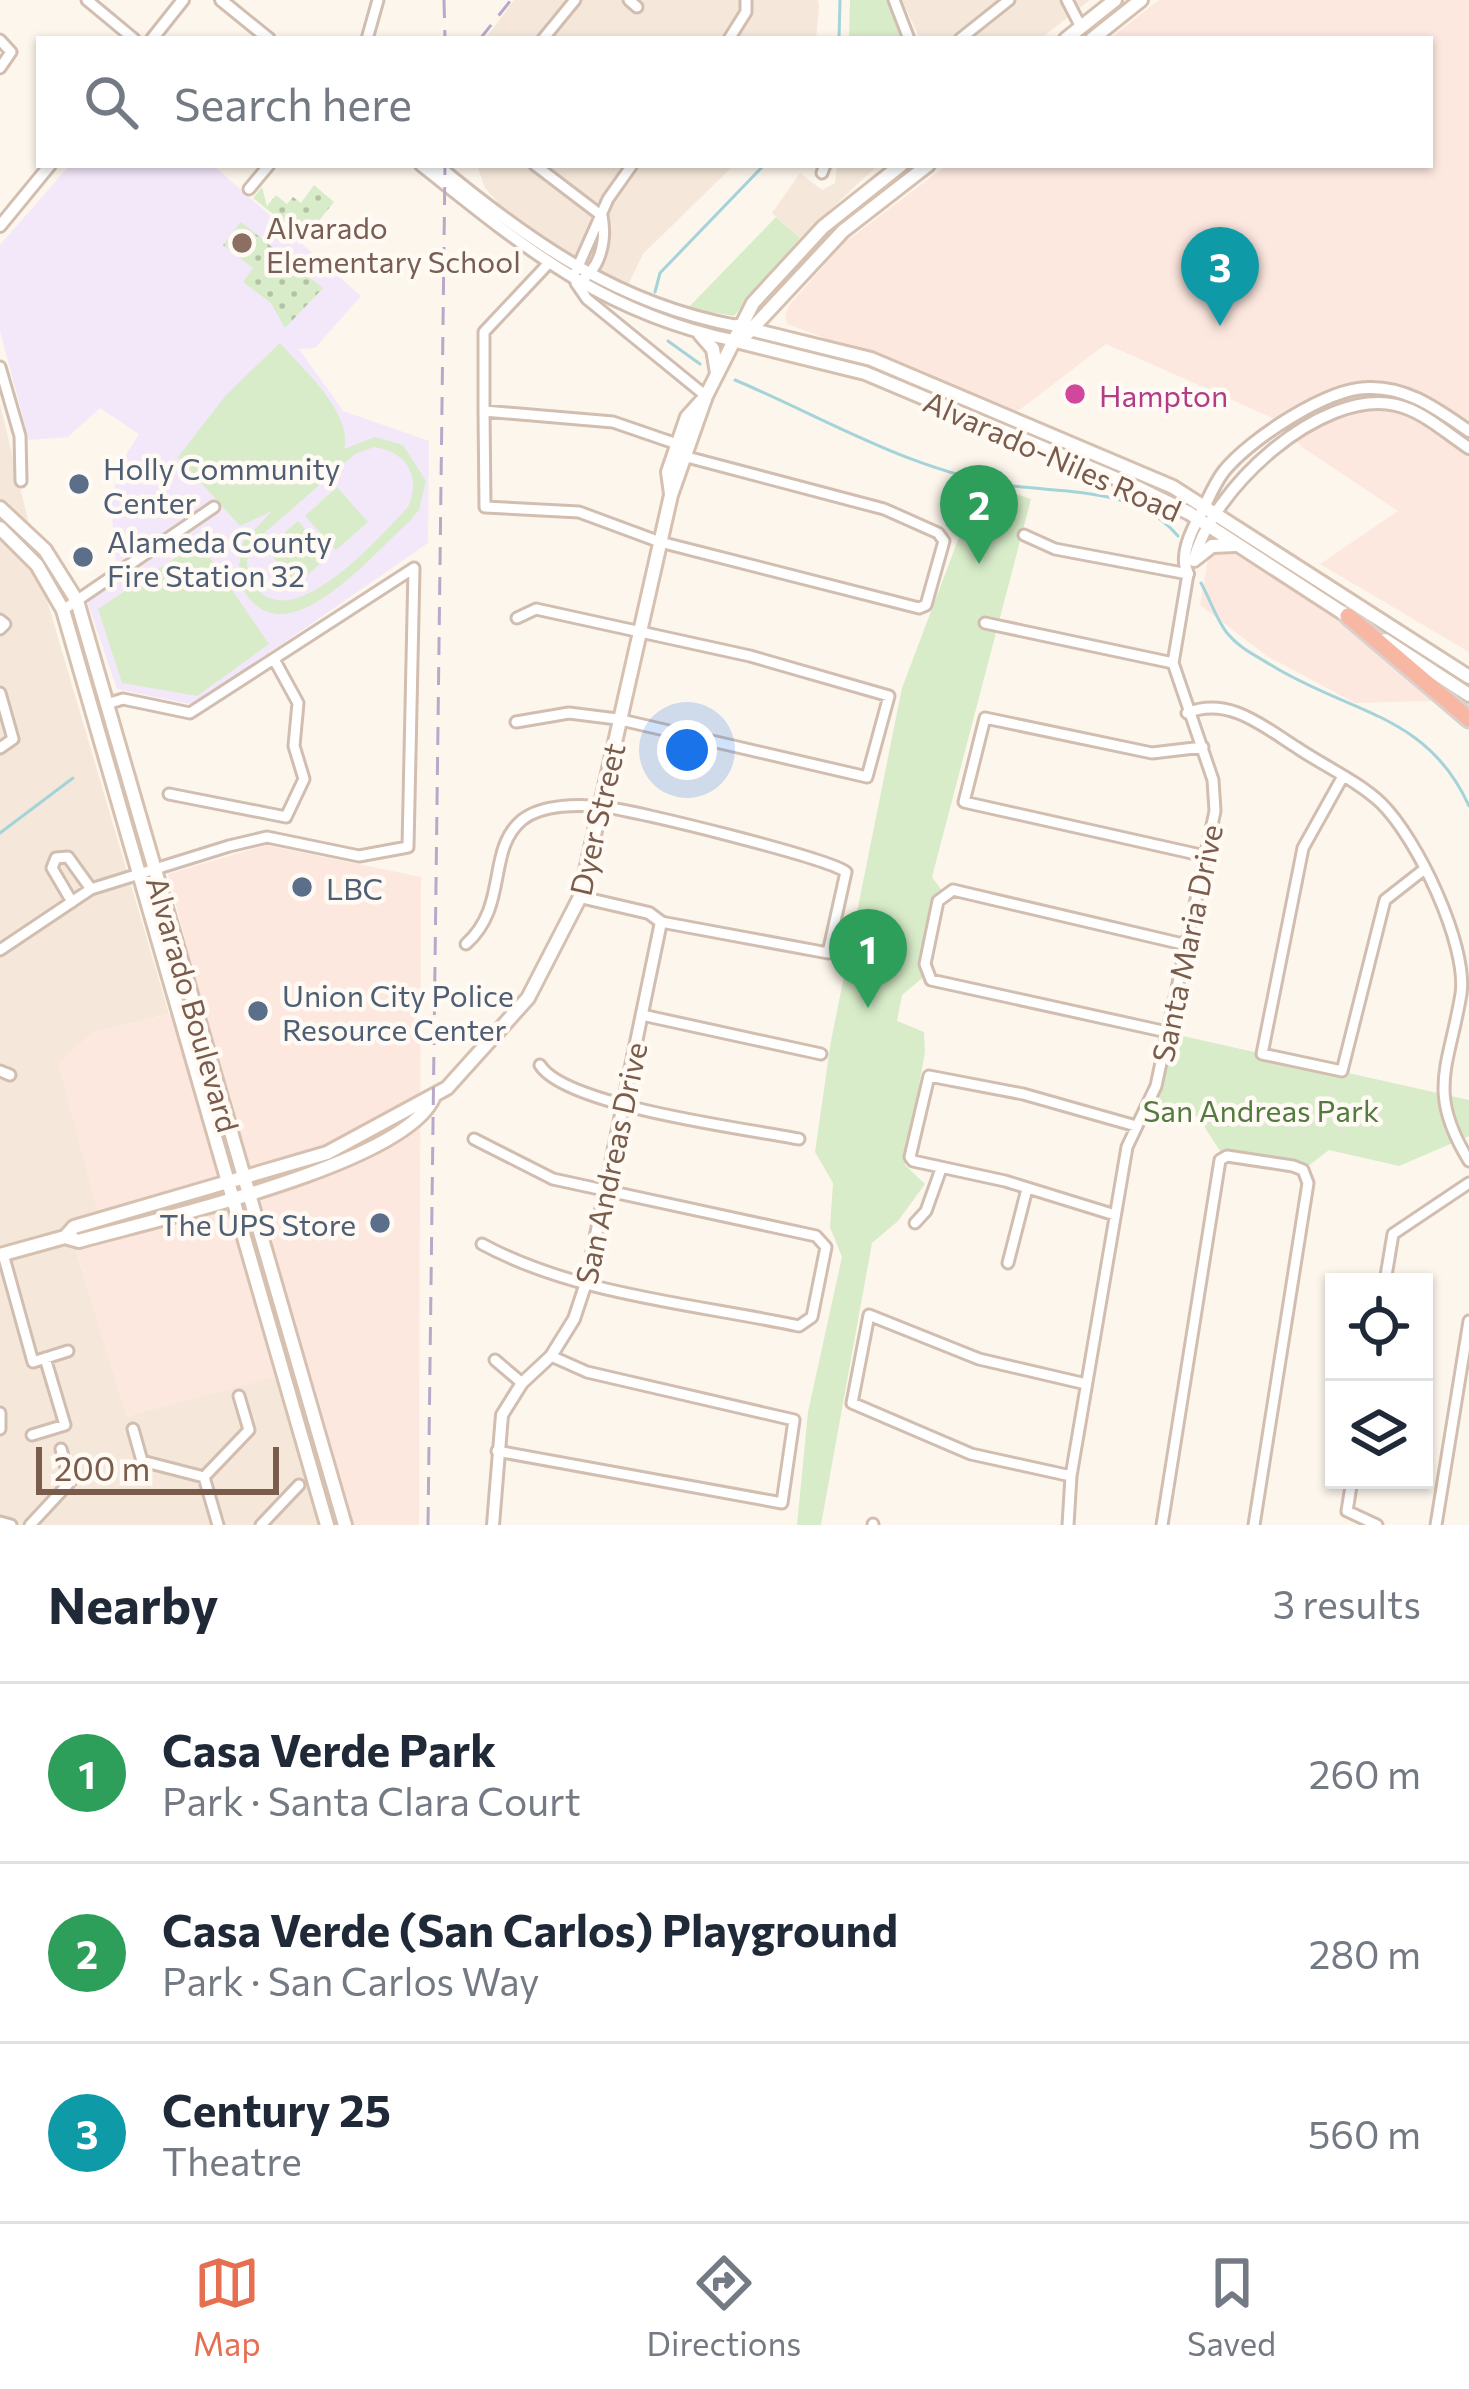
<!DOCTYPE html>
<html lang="en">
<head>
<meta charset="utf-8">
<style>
	:root { --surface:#fff; --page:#f2f2f3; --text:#1f2937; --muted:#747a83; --line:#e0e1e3; --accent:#e76f51 }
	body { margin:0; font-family:Commissioner,sans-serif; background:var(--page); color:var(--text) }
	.controls { position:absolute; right:36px; bottom:36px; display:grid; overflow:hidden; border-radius:0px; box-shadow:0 3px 9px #0004 }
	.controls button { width:108px; height:108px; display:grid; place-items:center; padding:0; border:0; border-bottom:3px solid var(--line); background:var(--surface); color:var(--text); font:60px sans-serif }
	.scale { position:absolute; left:36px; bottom:30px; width:243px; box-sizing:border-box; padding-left:12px; border:6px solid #7a5c4d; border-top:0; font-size:33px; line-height:42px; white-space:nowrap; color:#7a5c4d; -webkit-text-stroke:9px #fffaf3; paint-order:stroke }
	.you { position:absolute; left:687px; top:750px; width:42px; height:42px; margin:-30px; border:9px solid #fff; border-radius:50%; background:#1a73e8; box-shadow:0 0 0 18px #1a73e833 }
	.badge { display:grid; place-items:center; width:78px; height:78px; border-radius:50%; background:var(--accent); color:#fff; font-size:39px; font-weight:700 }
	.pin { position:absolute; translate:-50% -99px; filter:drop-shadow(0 3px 6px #0008) }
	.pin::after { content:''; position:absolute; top:63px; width:42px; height:36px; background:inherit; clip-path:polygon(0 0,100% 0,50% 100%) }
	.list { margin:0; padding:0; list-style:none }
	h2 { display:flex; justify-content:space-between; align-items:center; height:156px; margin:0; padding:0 48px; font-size:51px }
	h2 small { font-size:39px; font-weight:400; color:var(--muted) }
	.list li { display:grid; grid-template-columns:78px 1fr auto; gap:36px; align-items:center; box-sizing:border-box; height:180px; padding:0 48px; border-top:3px solid var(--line) }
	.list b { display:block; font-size:45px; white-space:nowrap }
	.list p { margin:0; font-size:39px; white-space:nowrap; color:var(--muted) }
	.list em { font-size:39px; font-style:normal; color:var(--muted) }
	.icon { flex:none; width:66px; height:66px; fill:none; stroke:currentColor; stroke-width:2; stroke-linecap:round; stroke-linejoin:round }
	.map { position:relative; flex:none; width:1469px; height:1525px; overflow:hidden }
	.search { position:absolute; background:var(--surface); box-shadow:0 3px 9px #0004; left:36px; right:36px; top:36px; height:132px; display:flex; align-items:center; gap:30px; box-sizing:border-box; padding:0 42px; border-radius:0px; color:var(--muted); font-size:45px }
	.sheet { height:696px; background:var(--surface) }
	nav { display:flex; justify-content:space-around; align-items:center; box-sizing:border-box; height:168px; border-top:3px solid var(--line); background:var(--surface); font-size:33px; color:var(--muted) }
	nav a { display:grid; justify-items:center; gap:6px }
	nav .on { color:var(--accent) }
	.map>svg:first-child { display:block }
</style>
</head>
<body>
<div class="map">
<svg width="1469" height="1525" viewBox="0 0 1469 1525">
	<defs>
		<pattern id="grass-dots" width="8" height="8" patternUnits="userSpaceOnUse" patternTransform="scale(3)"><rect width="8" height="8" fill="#d8ecc9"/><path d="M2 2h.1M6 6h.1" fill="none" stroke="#b4c2a5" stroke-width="1.8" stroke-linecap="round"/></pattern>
	</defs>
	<rect width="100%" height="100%" fill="#fdf6ec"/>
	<path fill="#f5e8da" d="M514,0H818L819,6L816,39H485Z
		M902,0H1090L1040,39H920Z
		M477,165H734L643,254L628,285L565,253L500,205L485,188Z
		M837,165H878L800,238L772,213L800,173L822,190L835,183Z
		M0,404L49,607L169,1014L92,1033L97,1211L67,1221L127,1416L275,1376L318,1525H0Z"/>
	<path fill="#fde8e0" d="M1159,0H1469V652L1320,564L1398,511L1302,447L1275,419L1106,344L1018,411L787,324L785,314L791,303L844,243L947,165H1430V39H1109Z
		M1213,531L1326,606L1433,701L1355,703L1267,656L1200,605Z
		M266,845L421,877L419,1525H354L309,1368L127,1416L67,1220L97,1210L58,1063L92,1033L202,1006L168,874Z"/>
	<path fill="#f3e8fa" d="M70,165H213L361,296L315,348L299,349L343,411L429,441L428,543L194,705L117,689L83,589L116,566L111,503L121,463L139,434L100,408L68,437L29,440L0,331V245Z"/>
	<path fill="url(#grass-dots)" d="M314,185L334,202L304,239L253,198L262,187L267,206L276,195L287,204L293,197L301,203Z
		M241,222L323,288L285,328L271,303L243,282L253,268L223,245Z"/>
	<path fill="#d8ecc9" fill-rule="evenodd" d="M850,0H887L901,39H849Z
		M776,217L800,238L734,316L688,308Z
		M280,343C306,372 353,414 344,449L375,437L403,445L426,481L419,510L409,522C368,558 276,672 237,577L243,542L272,511L240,526L178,457L226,395ZM374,447C406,451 422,477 408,507C376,541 282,649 248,575L247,560L261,536L355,454Z
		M980,482L1031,499L932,877L943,892L926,975L902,995L897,1021L924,1032L925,1052L905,1165L925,1184L898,1221L872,1243L821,1525H797L808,1412L842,1257L830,1227L833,1183L815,1152L831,1041L902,688Z
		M337,487L368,522L336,550L305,516Z
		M298,521L329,556L297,584L266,549Z
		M199,542L269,644L197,696L122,683L98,609Z
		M1174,1034L1469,1100V1136L1399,1166L1329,1150L1303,1170L1224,1157L1198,1117L1156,1106Z"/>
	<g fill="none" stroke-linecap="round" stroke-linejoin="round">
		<path stroke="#a5d3da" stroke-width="3" d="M839,39L840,0
			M655,292L660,273L764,165
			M668,341L700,364
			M735,380C825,418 914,473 1013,486C1069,493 1138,488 1178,536
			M1201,583C1210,599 1216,619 1227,633C1239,648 1255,655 1271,665C1350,714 1427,713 1469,806
			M0,833L73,778"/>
		<g stroke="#d1beb0" stroke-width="15">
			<path id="minor" d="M87,0L134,39
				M629,0L637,7
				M894,0L909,39
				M1067,0L1081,27
				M367,39L378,0
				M543,39L575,0
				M729,39L746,12V0
				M960,39L1009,0
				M0,40L11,52L0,68
				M535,165L602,216
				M822,173L825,165
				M249,189L269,165
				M576,271L608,199L632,165
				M576,283L587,299L706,396
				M576,283C600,272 607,241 602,216
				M0,367L20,436L21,481
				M484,411V332L547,265
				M677,444L613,422L484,411L485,507L579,512L660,542L919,608L926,605L944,541L938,533L884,509L687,457
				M1024,535L1055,549L1188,574L1173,663L1213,780L1215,811L1156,1086L1127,1147L1071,1476L1068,1525
				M63,610L214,507
				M0,620L5,624L0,629
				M985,623L1173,663
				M0,693L13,739L0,748
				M1187,713C1228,696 1263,726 1296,747C1322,765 1358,781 1381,803C1417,838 1468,945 1461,994C1449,1067 1426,1091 1469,1161
				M516,722L569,713L617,719L867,777L889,696L750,656L536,609L517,618
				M1203,747L1152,753L985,718L964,802L1205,856
				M1342,778L1303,848L1262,1054L1342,1071L1385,900L1422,871
				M169,794L286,817L304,779L294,746L298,703L275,661
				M72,902L52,868L56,858L68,857L91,889
				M466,944C509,906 486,850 522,820C542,804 580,804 604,807C634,810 828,858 846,872L828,953L661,922
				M0,950L91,889L229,846L267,837L359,856L408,847L414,568L190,713L123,699L107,704
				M642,1015L821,1054
				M1167,1032L931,980L925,964L938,901L953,890L1187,945
				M540,1065C565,1106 748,1129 799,1139
				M0,1071L10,1075
				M474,1139L553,1179L816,1236L826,1247L812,1317L799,1326C695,1304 576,1295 482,1244
				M1115,1215L1005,1181L913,1161L910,1157L929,1076L1023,1094L1136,1126
				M915,1223L926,1211L941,1169
				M3,1254L33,1362L68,1351
				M1008,1263L1027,1189
				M1385,1282L1393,1234L1469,1183
				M495,1360L522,1383
				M0,1413V1429
				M133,1429L142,1461L204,1477L218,1525
				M32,1435L65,1425L45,1358
				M497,1451L782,1503L794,1420L587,1372L551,1356
				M1071,1476L971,1454L852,1403L869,1315L979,1359L1086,1384
				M204,1477L249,1430L239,1396
				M1352,1480L1347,1511L1377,1525
				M0,1522L11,1525
				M30,1525L70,1482L61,1449
				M261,1525L299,1485
				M873,1525V1524
				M1162,1525L1220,1160L1227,1156L1293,1166L1303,1170L1308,1183L1254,1525
				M1436,1525L1469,1321"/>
		</g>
		<g stroke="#d1beb0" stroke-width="16">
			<path id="tertiary" d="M221,0L269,39
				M152,39L183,0
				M421,165C525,248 602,313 736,341
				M437,165C529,241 617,304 737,326
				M0,226L50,165
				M1194,560C1211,490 1320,388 1396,405C1423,411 1446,433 1469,448
				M1188,574C1180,558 1189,536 1197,521C1206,505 1213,485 1224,471C1250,439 1326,389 1367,388C1407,386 1438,410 1469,431
				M493,1525L502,1415L522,1383L551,1356L574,1319L586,1283L661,922L649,913L580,897"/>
		</g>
		<g stroke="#d6c0b0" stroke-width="18">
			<path id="secondary" d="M1066,39L1115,0
				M1092,39L1141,0
				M737,326L871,359L1173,487L1469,677
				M700,334L713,349L717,373
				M747,334L843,231L928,165
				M736,341L865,373L1136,487L1189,513L1352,619
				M671,494L668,472L687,417L706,396L753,303L823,227L901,165
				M0,508L45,550L77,601L345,1525
				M0,528L37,565L63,610L327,1525
				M1194,560L1212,546L1235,545
				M1385,640L1469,695
				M65,1237L74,1227L327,1153L447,1088L528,998L580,897L671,495L706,396
				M0,1255L65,1237L79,1241C153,1220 404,1165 433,1098"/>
		</g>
		<g stroke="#dad1cd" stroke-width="21">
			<path id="motorway" d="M1348,616L1469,719"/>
		</g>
		<use href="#minor" stroke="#fff" stroke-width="9"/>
		<use href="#tertiary" stroke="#fff" stroke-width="10"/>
		<use href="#secondary" stroke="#fff" stroke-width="12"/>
		<use href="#motorway" stroke="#f7b7a3" stroke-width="15"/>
		<path stroke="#b9a8c9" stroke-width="3" stroke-dasharray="18 12" stroke-linecap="butt" d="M444,0L445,39
			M480,39L511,0
			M428,1525L445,165"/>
	</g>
	<circle fill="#8d6e63" stroke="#fffaf3" stroke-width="4.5" cx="242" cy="243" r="12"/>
	<circle fill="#d1479c" stroke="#fffaf3" stroke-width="4.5" cx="1075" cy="394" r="12"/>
	<g fill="#5c6f8a" stroke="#fffaf3" stroke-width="4.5">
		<circle cx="79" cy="484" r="12"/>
		<circle cx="83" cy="557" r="12"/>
		<circle cx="302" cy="887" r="12"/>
		<circle cx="258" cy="1011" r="12"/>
		<circle cx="380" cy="1223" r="12"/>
	</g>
	<g text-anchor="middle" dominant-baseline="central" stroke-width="9" stroke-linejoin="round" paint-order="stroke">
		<g font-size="30" fill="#785e54" stroke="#fffaf3" text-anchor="start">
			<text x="266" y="226">Alvarado<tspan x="266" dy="34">Elementary School</tspan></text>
		</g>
		<g font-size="30" fill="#b23c85" stroke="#fffaf3" text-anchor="start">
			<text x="1099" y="394">Hampton</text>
		</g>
		<g font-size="30" fill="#7a5c4d" stroke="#fffaf3">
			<text transform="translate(1053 455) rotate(24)">Alvarado-Niles Road</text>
			<text transform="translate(596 819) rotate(-77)">Dyer Street</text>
			<text transform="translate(1186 943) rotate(-78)">Santa Maria Drive</text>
			<text transform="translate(194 1004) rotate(74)">Alvarado Boulevard</text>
			<text transform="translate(610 1163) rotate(-78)">San Andreas Drive</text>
		</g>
		<g font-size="30" fill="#4e5e75" stroke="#fffaf3" text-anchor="start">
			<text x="103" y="467">Holly Community<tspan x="103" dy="34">Center</tspan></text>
			<text x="107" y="540">Alameda County<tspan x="107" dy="34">Fire Station 32</tspan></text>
			<text x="326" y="887">LBC</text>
			<text x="282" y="994">Union City Police<tspan x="282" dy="34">Resource Center</tspan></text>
			<text x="356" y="1223" text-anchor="end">The UPS Store</text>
		</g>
		<g font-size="30" fill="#537a41" stroke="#fffaf3">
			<text x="1261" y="1109">San Andreas Park</text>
		</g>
	</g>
</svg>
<div class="controls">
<button><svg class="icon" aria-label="locate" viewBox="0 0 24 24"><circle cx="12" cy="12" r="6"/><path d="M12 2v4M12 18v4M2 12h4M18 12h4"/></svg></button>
<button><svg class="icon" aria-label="layers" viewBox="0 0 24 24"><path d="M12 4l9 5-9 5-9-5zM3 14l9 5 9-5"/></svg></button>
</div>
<div class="scale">200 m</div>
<div class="you"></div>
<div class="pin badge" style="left:868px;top:1008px;background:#2e9e5b">1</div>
<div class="pin badge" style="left:979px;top:564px;background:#2e9e5b">2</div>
<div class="pin badge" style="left:1220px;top:326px;background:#0f9aa8">3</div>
<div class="search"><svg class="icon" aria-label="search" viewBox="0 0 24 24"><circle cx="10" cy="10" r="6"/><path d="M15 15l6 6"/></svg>Search here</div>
</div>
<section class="sheet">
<h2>Nearby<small>3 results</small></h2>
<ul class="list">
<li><span class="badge" style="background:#2e9e5b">1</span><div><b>Casa Verde Park</b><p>Park · Santa Clara Court</p></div><em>260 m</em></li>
<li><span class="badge" style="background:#2e9e5b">2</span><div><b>Casa Verde (San Carlos) Playground</b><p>Park · San Carlos Way</p></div><em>280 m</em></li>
<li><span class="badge" style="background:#0f9aa8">3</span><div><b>Century 25</b><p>Theatre</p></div><em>560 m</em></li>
</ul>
</section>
<nav>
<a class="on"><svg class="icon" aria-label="map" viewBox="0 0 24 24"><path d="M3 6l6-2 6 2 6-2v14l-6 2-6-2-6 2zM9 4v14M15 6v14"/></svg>Map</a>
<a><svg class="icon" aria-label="directions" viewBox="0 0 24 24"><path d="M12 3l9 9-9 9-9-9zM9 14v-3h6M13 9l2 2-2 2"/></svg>Directions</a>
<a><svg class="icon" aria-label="saved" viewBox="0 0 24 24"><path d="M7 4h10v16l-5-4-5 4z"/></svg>Saved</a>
</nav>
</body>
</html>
